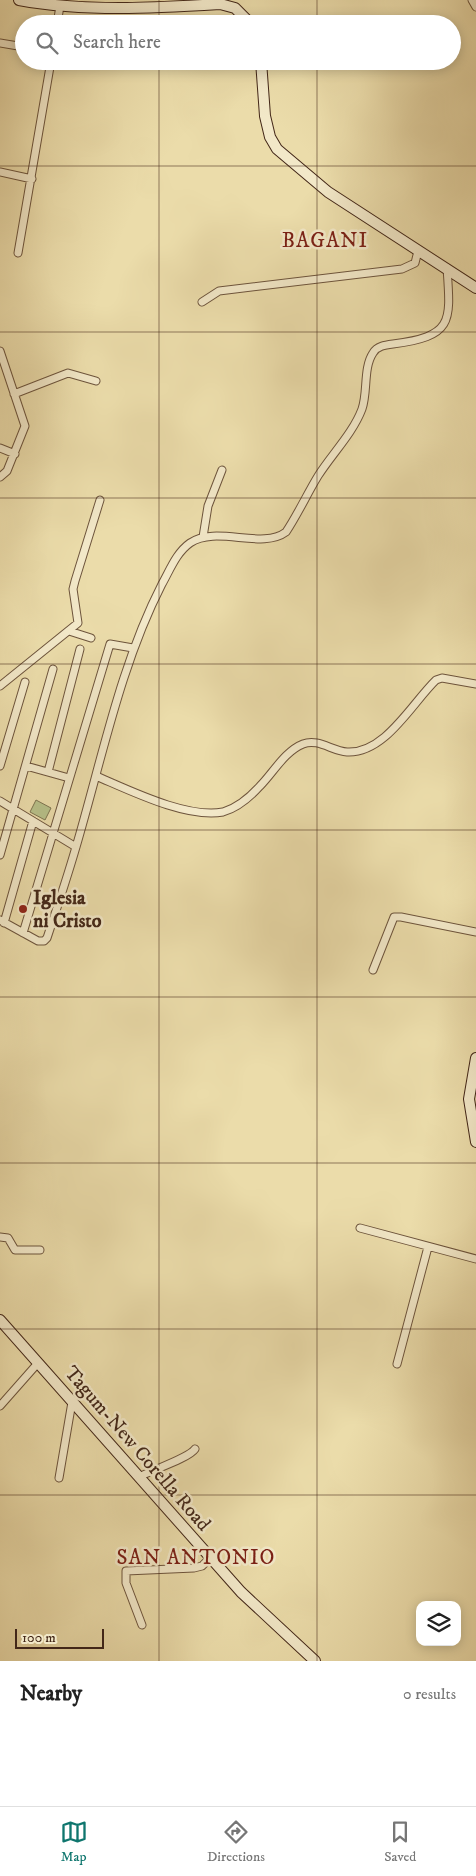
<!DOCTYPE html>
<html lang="en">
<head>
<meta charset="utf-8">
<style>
	:root { --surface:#fff; --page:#f2f2f2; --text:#222; --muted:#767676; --line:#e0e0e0; --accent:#0f766e }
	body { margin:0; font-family:"IM FELL DW Pica",serif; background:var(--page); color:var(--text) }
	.controls { position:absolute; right:15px; bottom:15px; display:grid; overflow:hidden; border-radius:10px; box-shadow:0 2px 12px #0003 }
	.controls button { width:45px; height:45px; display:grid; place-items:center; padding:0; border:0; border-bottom:1px solid var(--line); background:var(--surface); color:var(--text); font:25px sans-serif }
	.scale { position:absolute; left:15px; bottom:12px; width:89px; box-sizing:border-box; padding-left:5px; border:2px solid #432718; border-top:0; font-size:14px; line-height:18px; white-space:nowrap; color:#432718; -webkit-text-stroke:4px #f2e8c8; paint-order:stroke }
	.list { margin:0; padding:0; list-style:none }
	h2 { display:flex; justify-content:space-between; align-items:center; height:65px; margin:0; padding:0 20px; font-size:21px }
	h2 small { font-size:16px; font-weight:400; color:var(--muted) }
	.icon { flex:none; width:28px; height:28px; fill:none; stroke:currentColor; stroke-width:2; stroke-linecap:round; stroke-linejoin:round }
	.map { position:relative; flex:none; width:476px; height:1661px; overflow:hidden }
	.search { position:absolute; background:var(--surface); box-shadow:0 2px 12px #0003; left:15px; right:15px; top:15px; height:55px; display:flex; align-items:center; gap:12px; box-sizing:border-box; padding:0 18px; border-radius:28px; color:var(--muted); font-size:19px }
	.sheet { height:145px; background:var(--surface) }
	nav { display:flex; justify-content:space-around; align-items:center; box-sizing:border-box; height:70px; border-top:1px solid var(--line); background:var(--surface); font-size:14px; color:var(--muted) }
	nav a { display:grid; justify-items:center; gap:2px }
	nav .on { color:var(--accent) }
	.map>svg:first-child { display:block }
</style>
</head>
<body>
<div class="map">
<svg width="476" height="1661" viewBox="0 0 476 1661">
	<rect width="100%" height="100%" fill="#ebdcaa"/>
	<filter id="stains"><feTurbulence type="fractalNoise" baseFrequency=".004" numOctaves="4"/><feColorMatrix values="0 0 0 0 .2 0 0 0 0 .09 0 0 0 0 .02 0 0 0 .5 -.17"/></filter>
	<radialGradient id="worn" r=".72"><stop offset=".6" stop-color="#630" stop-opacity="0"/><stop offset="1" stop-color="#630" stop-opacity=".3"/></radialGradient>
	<path fill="#b7c089" stroke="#7d7450" d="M36,800L51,808L45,820L30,812Z"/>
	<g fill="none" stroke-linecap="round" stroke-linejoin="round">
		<g stroke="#6d543c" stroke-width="9">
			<path id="street" d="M472,0L476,7
				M57,24L60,6
				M0,43L24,47
				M0,172L32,179
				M18,253L51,61
				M202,302L219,291L402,269L415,263L418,251
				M0,351L25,426L7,471L0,477
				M14,394L68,373L96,381
				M0,448L15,454
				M203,537L208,506L222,470
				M69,631L91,638
				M0,686L78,623L73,589L75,581L100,500
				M0,766L25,682
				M26,766L69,778
				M48,772L80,649
				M96,776C129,790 187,819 223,812C237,808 250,797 260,786C273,773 285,751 303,744C318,738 332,751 347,752C385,754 412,703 436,680L442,678L476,684
				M0,801L76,847
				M0,855L53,669
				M0,920L38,941H44L47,938C57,908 67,878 76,847C102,759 120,666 162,584C170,570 176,553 190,543C216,525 262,550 286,532C298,514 307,494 318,476C332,454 353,433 362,409C368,392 363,368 373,353C377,346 385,345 393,344C453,336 451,323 447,268
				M4,923L33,821
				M23,933L110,644L133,648
				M373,970L394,917H401L476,932
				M360,1228L476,1259
				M0,1237L8,1238L15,1250H40
				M397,1364L428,1247
				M0,1406L38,1363
				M139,1477C152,1470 189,1458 195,1449
				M59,1478L72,1402
				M142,1625L126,1583V1571L194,1568L202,1566L210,1558"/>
		</g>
		<g stroke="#432718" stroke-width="12">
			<path id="secondary" d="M19,0C85,12 153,8 220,4L235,8L251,24
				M261,61L265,116L270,137L277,149L328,192L476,288
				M476,1058L469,1099L476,1142
				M0,1320L241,1592L315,1661"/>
		</g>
		<use href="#street" stroke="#f2e8c8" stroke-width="7"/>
		<use href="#secondary" stroke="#f2e8c8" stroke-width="10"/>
	</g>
	<path fill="none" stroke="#432718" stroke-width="1" stroke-opacity="0.55" d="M159,0V24M317,0V24M159,61V1661M317,61V1661M0,166H476M0,332H476M0,498H476M0,664H476M0,830H476M0,997H476M0,1163H476M0,1329H476M0,1495H476"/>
	<circle fill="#8f2418" stroke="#f2e8c8" stroke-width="2" cx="23" cy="909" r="5"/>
	<g text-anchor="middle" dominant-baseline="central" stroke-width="5" stroke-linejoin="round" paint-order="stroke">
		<g font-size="20" font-weight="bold" fill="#432718" stroke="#f2e8c8" text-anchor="start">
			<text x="33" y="898">Iglesia<tspan x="33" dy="23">ni Cristo</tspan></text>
		</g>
		<g font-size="20" fill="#432718" stroke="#f2e8c8">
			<text transform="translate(137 1449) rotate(49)">Tagum-New Corella Road</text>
		</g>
		<g font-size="21" letter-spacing="1" fill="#7a1f14" stroke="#f2e8c8">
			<text x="325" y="241">BAGANI</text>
			<text x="196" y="1558">SAN ANTONIO</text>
		</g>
	</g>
	<rect width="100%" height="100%" filter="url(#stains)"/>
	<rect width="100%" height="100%" fill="url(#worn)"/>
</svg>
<div class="controls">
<button><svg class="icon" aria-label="layers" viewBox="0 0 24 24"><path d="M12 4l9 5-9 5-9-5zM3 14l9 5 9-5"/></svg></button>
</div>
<div class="scale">100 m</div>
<div class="search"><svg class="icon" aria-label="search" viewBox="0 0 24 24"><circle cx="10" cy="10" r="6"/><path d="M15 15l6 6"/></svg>Search here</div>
</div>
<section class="sheet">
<h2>Nearby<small>0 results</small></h2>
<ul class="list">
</ul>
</section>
<nav>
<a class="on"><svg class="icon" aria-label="map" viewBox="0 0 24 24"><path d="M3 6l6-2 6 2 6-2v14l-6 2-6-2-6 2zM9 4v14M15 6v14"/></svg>Map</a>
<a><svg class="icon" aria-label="directions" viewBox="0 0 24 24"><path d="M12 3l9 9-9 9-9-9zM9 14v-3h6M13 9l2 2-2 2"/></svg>Directions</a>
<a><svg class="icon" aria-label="saved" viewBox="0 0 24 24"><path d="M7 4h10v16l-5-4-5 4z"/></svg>Saved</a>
</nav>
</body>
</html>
